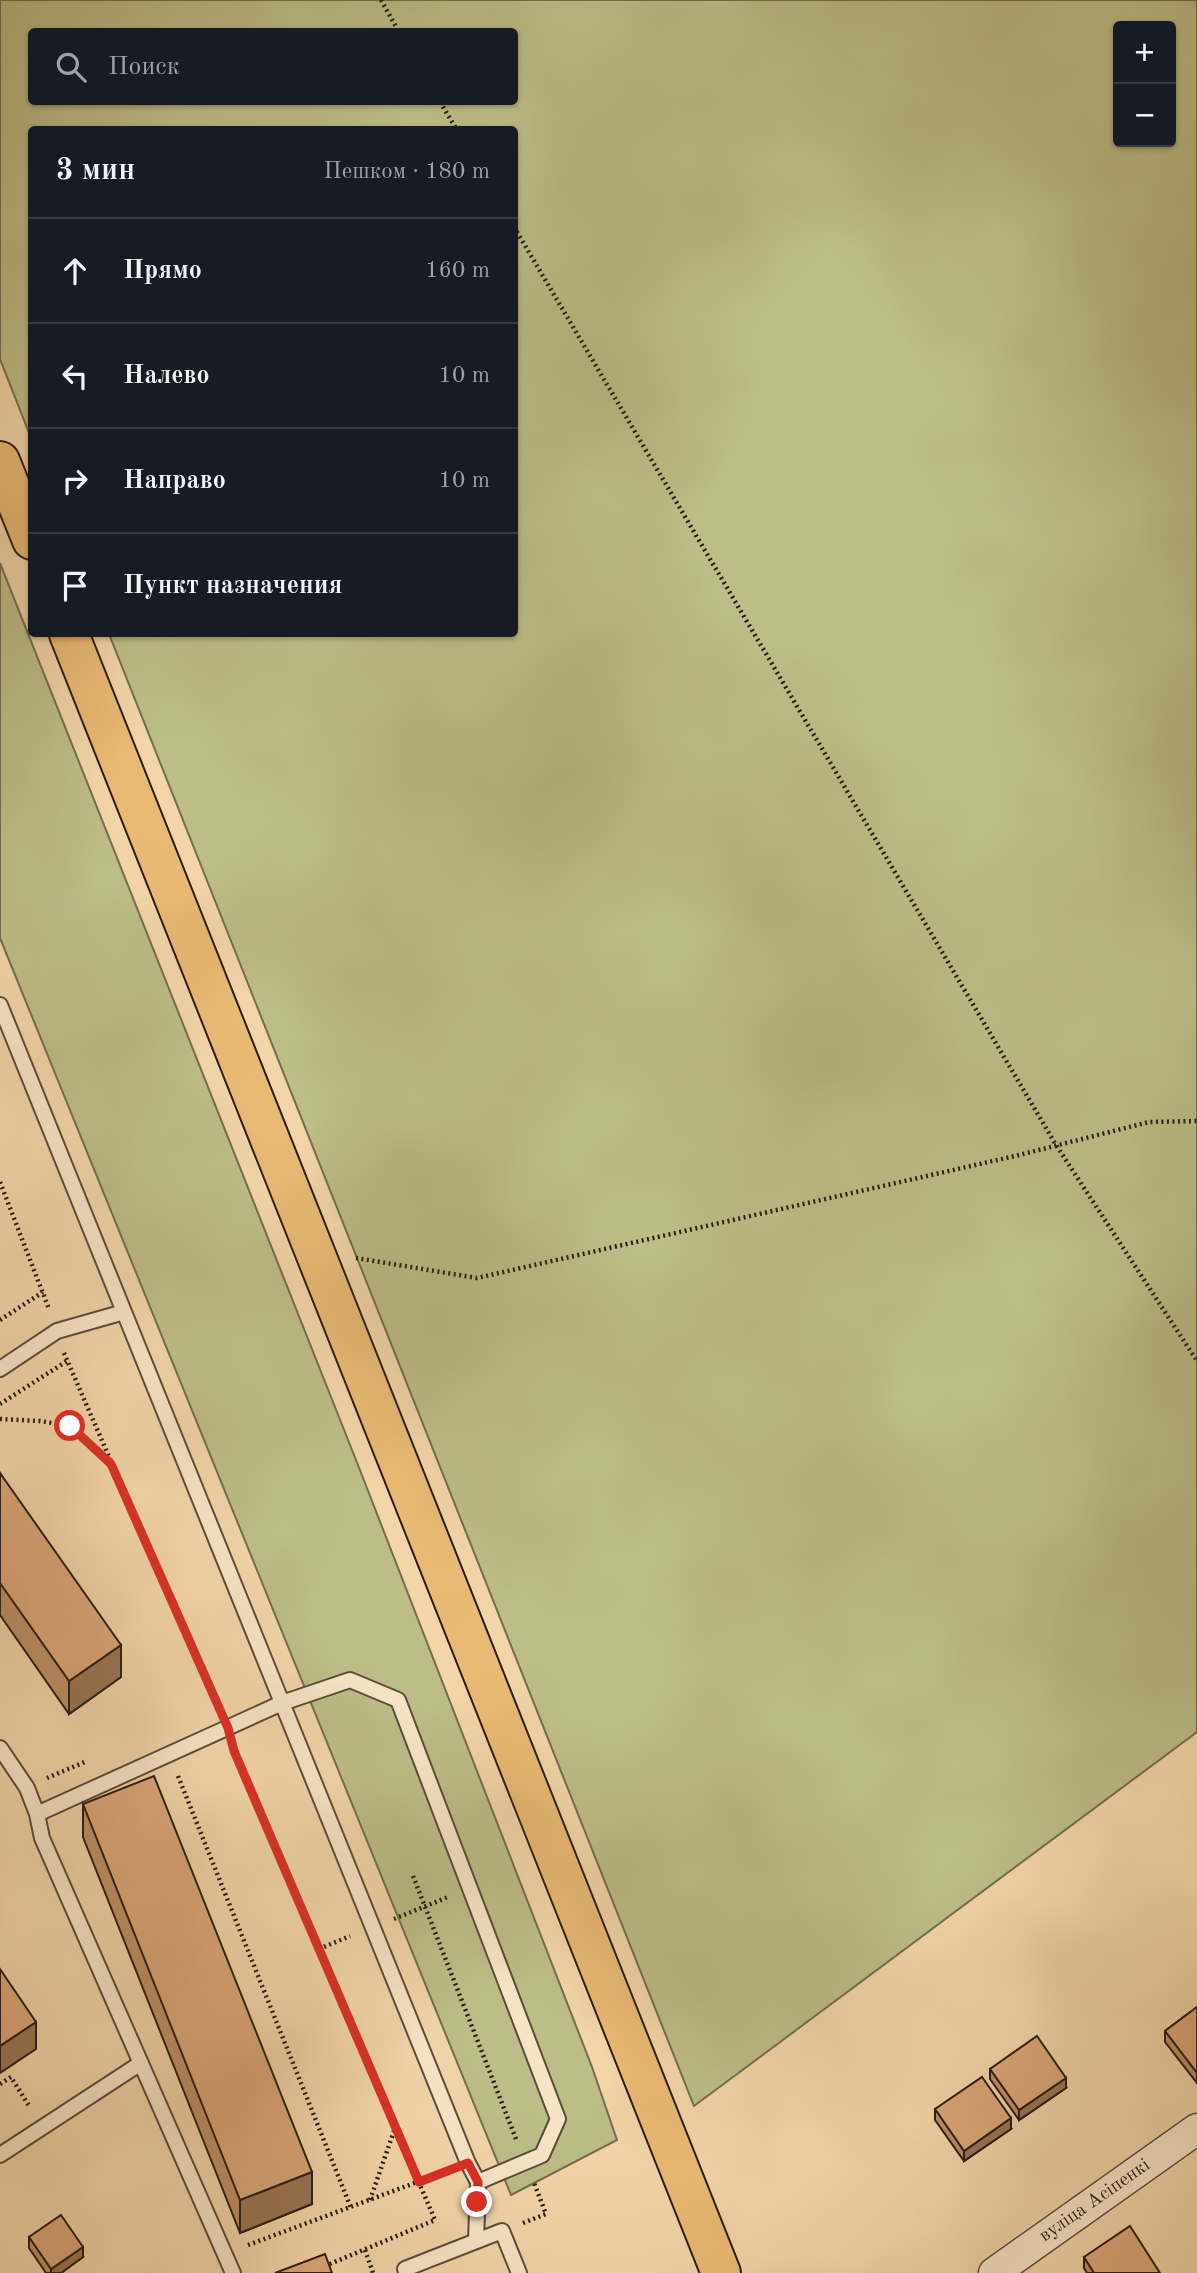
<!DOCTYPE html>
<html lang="ru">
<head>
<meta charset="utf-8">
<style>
	:root { --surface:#171b24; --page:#20242c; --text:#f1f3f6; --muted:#9ea1a6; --line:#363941 }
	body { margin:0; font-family:"Old Standard TT",serif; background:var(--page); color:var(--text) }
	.controls { position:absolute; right:21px; top:21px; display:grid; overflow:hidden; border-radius:7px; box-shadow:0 2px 5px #0004 }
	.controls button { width:63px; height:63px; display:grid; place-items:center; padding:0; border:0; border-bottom:2px solid var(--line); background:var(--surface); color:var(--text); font:35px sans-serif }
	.stop { position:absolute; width:21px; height:21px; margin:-16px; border:5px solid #d93025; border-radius:50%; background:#fff }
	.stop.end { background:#d93025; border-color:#fff; box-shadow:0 2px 7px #0008 }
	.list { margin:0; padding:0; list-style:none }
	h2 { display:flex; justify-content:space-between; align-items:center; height:91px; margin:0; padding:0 28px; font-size:30px }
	h2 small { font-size:23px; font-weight:400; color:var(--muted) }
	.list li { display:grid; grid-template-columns:46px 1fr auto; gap:21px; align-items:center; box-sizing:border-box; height:105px; padding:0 28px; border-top:2px solid var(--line) }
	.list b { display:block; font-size:26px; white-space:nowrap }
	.list em { font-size:23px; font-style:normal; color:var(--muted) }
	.icon { flex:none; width:38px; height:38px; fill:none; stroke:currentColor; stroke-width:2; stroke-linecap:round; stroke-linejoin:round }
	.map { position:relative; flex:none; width:1197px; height:2273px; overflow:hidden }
	.search { position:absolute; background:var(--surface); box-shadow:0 2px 5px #0004; left:28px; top:28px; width:490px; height:77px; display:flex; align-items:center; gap:18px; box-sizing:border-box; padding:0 24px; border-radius:7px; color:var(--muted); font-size:26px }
	.panel { position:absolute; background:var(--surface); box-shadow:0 2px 5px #0004; left:28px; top:126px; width:490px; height:511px; border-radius:7px }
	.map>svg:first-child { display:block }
</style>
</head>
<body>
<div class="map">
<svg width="1197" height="2273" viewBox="0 0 1197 2273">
	<rect width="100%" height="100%" fill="#f2d5a9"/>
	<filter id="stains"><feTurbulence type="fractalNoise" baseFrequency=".00286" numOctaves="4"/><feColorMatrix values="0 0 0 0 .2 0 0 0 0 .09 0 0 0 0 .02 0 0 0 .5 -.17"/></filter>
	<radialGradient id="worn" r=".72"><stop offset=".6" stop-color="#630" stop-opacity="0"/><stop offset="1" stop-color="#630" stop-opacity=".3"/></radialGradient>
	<path fill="#bcbd87" stroke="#746e4f" stroke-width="2" fill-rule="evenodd" d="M0,0H1197V1732L694,2106L109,634H514V130H32L31,438L0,359ZM1118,26H1171V142H1118ZM32,32H514V102H32Z
		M0,563L358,1465L592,2067L617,2140L511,2195L0,938Z"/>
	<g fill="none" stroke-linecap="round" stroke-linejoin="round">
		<g stroke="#5d4c3c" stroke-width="18">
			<path id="service" d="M0,1005L468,2163L478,2182L476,2241
				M0,1369L57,1331L124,1312
				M0,1748L27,1788L37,1814L282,1703L350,1680L398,1700L558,2119L542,2155L478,2182
				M37,1814L42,1838L233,2273
				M0,2155L141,2063
				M407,2273L405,2269L502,2231L519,2273"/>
		</g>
		<g stroke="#5d4c3c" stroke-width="33">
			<path id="minor" d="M994,2273L1197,2129"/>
		</g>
		<g stroke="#2b1e17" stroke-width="42">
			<path id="trunk" d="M0,461L32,540
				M69,634L721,2273"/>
		</g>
		<path stroke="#2b1e17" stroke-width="4.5" stroke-dasharray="2 3.5" stroke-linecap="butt" d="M381,0L399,32
			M440,102L457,130
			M514,227L1056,1145L1197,1361
			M0,1182L49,1309
			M356,1258L477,1278L1015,1156L1149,1122L1197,1121
			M0,1320L43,1292
			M64,1353L218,1708
			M0,1404L67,1361
			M0,1419L40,1421L70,1426L108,1461
			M234,1752L435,2220L325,2266
			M178,1776L351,2208
			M47,1778L87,1761
			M413,1876L516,2139
			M394,1919L448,1897
			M319,1949L350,1936
			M0,2084L11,2077L29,2106
			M370,2200L395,2128
			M523,2223L546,2214L534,2183
			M248,2245L447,2171
			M365,2250L373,2273"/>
		<use href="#service" stroke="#f7e4c7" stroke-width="14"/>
		<use href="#minor" stroke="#f7e4c7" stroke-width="30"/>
		<use href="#trunk" stroke="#e9ba74" stroke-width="38"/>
	</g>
	<path fill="#bc8f68" stroke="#2b1e17" stroke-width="2" d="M0,1473L121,1677L69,1714L0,1615Z
		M83,1804L312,2204L240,2233L83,1837Z
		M1197,2007V2083L1165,2042V2031Z
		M990,2069L1066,2088L1019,2120L990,2079Z
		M935,2109L1011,2129L964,2161L935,2120Z
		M29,2237L83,2257L61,2273H46L29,2248Z
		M1084,2257L1160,2273H1087L1084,2268Z"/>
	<path fill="#997455" stroke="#2b1e17" stroke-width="2" d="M121,1645V1677L69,1714V1681Z
		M36,2022V2049L0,2073V2046Z
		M1066,2078V2088L1019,2120V2110Z
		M1011,2118V2129L964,2161V2151Z
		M312,2172V2204L240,2233V2200Z
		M83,2247V2257L61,2273H51V2269Z"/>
	<path fill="#dba679" stroke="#2b1e17" stroke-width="2" d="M0,1473L121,1645L69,1681L0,1583Z
		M154,1776L312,2172L240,2200L83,1804Z
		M0,1969L36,2022L0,2046Z
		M1197,2007V2073L1165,2031Z
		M1037,2036L1066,2078L1019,2110L990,2069Z
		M982,2077L1011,2118L964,2151L935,2109Z
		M61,2215L83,2247L51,2269L29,2237Z
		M1130,2226L1160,2273H1094L1084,2257Z
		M325,2254L332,2273H275Z"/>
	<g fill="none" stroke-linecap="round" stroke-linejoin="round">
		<path stroke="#d93025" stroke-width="9" d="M70,1426L111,1464L228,1728L234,1751L419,2182L468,2163L478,2182L477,2202"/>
	</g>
	<g text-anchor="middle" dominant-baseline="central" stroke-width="7" stroke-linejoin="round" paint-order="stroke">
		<g font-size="19" fill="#2b1e17" stroke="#f7e4c7">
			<text transform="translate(1095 2201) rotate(-35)">вуліца Асіпенкі</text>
		</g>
	</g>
	<rect width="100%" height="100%" filter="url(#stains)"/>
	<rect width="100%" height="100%" fill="url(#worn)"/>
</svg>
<div class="controls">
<button>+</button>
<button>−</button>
</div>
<div class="stop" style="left:70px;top:1426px"></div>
<div class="stop end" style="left:477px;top:2202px"></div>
<div class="search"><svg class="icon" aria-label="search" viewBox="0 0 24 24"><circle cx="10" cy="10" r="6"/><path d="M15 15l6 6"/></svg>Поиск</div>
<section class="panel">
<h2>3 мин<small>Пешком · 180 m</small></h2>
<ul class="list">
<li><svg class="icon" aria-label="ahead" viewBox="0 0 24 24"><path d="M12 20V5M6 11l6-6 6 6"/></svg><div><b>Прямо</b></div><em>160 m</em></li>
<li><svg class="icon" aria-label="left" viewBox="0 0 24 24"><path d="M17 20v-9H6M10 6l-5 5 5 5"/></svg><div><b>Налево</b></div><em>10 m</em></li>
<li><svg class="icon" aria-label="right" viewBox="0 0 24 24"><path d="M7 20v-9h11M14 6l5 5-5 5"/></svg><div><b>Направо</b></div><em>10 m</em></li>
<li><svg class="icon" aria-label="arrive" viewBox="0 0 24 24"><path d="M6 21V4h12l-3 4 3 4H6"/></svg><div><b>Пункт назначения</b></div></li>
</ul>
</section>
</div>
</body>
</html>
